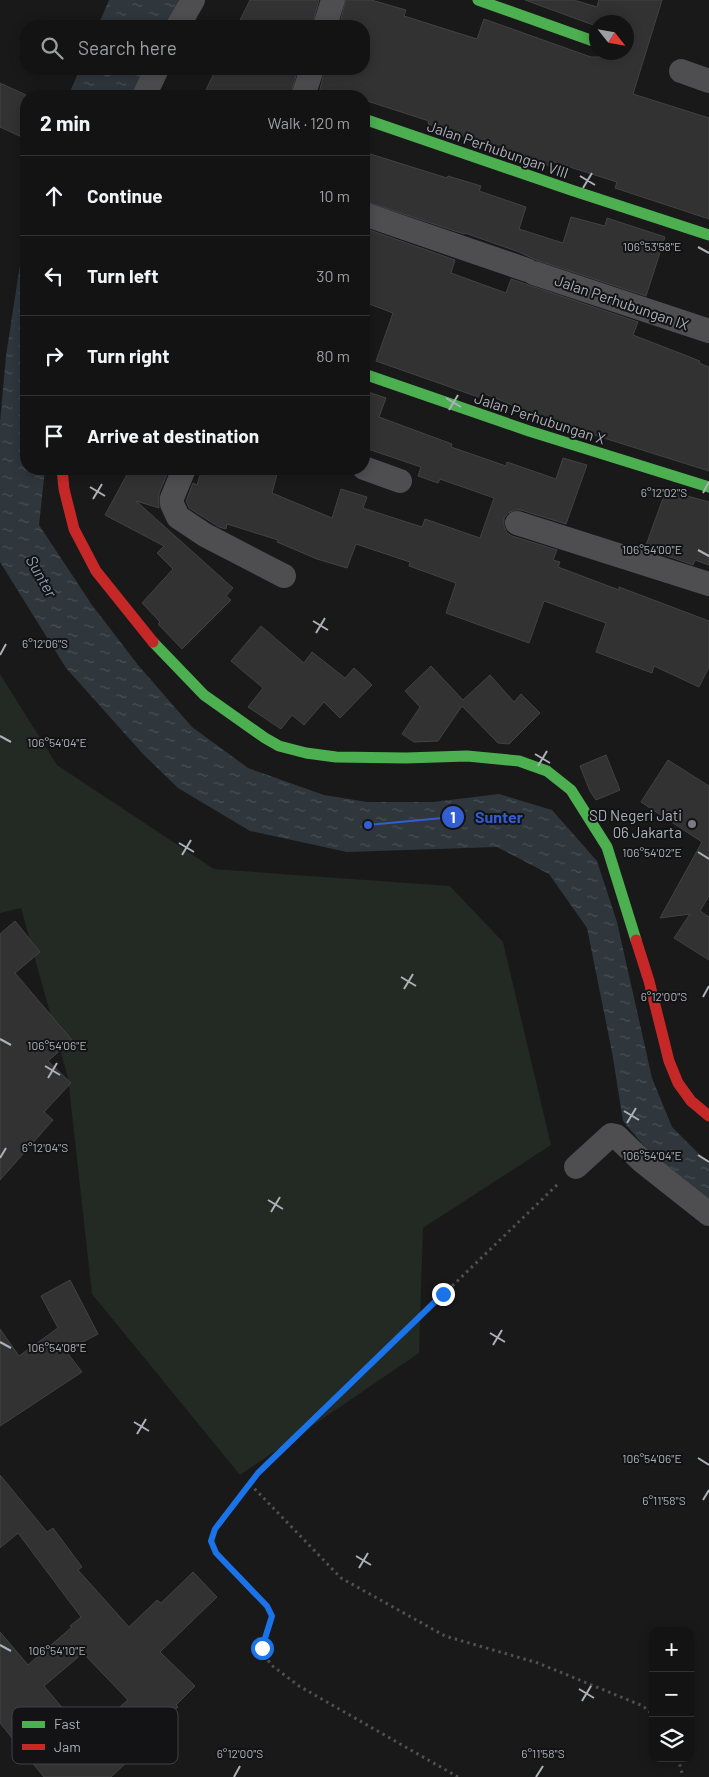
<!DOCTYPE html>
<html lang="en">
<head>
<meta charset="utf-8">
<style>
	:root { --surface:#131313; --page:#1c1c1c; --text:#f1f3f6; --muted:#9d9ea0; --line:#323233 }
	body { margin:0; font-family:Barlow,sans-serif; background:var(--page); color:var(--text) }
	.controls { position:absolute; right:15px; bottom:15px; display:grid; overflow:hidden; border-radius:10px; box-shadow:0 2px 12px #0003 }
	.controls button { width:45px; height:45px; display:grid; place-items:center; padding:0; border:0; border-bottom:1px solid var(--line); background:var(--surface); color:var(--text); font:25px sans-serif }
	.compass { position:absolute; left:589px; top:15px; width:45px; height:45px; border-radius:50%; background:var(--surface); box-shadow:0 2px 12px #0003; rotate:121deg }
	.stop { position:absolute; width:15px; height:15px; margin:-11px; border:4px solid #1a73e8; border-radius:50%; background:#fff }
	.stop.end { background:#1a73e8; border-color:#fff; box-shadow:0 1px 5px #0008 }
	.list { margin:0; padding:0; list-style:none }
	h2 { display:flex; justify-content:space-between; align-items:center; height:65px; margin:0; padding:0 20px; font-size:21px }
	h2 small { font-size:16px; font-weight:400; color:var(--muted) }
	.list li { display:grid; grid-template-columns:32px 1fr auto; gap:15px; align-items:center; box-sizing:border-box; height:80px; padding:0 20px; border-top:1px solid var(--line) }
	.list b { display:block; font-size:19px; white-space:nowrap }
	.list em { font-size:16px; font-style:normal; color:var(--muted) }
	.icon { flex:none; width:28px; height:28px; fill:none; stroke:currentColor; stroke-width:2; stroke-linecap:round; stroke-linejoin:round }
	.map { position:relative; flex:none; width:709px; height:1777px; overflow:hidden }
	.search { position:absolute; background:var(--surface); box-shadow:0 2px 12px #0003; left:20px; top:20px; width:350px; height:55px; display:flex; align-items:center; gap:12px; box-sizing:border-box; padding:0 18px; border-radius:20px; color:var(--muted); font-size:19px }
	.panel { position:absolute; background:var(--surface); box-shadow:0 2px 12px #0003; left:20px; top:90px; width:350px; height:385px; border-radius:20px }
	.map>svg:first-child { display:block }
</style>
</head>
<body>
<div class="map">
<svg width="709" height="1777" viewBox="0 0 709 1777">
	<defs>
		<pattern id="water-ripples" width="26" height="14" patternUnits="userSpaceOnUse" patternTransform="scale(1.25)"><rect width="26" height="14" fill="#2f363c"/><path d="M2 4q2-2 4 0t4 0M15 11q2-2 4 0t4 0" fill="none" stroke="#4a5156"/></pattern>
	</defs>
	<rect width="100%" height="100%" fill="#191919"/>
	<path fill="#232923" d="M0,674L57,765L214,869L450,886L503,942L551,1145L423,1228L419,1353L240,1475L92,1294L68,1078L21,908L0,913Z"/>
	<path fill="url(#water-ripples)" d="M109,0H179L167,26H98Z
		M80,69H149L136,96H68Z
		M26,225V469H45L39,525L92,605L138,665L192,727L248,768L324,795L367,802H433L499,794L552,810L597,861L617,922L652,1078L672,1127L709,1164V1204L654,1158L623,1121L612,1052L587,928L549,874L497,847L347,852L250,831L178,788L143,754L66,668L0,562V422L6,356Z"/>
	<path fill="#323233" stroke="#424245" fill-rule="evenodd" d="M250,0H319L312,26H237Z
		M346,0H371L406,10L404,16L477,39L484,19L591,57H598L607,52H626V22H596V26L525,0H574L597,7L599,0H662L633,94L709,118V219L615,188L617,182L551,161L550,166L428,124L429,121L364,100V96H328L319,93L325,69H364V26H339Z
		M216,69H298L290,96H203Z
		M0,83L26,95V139L0,127Z
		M364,152L447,178L448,176L481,186L479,191L526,207L519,229L563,243L571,217L605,226L607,218L665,237L646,296L536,260L519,252L465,233L464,234L364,201Z
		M364,228L455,260L451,273L506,293L511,279L638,322L633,335L700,361L699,363L709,367V471L540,418L541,417L483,393L481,398L376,361L393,313L364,302Z
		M365,391L386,398L379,417L452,444L451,447L506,466L507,462L556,479L563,458L587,465L566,524L521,510H515L508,513L504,518V526L507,533L512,536L557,550L553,560L560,562L558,567L619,590V587L709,621V667L699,687L654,666L652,673L596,652L606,623L544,601L529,643L446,613L456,583L409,566L410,562L356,544L347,568L317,559L277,542L278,540L227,524L226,529L219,527L189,508L186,501L193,483L197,485L202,469H258L277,474L272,493L332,518L341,489L367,497L363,508L422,527L425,519L480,538L494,498L440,479L438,483L418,476L421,467L368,449L367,451L364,450V395Z
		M130,469L169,470L159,493V508L136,501L233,588L226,596L231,600L182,649L158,624L160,622L142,603L173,569L157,553L164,546L105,515Z
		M666,490L709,502V565L695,560L693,565L645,548Z
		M261,626L304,663L312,652L345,678L354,668L372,685L340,718L324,702L304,725L292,715L281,729L248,707L263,688L231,661Z
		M431,666L463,700L490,675L514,702L521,694L540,713L509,744L498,743L462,706L438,741L414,742L402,734L420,707L405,691Z
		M606,755L620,790L596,800L590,791L580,766Z
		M668,760L709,786V896L700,911L709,917V960L674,938L690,914L660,918L702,842L641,802Z
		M15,921L40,952L15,973L72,1040L48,1061L71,1083L44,1112L53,1120L0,1180V934Z
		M70,1280L98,1334L66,1351L82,1372L0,1426V1329L19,1356L58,1328L41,1296Z
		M0,1475L47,1532L53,1528L82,1567L78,1570L129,1627L157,1600L161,1603L193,1572L217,1597L160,1652L195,1686L176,1705L178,1707L157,1728L160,1731L111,1777H44L0,1723V1632L28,1665L72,1627L70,1626L81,1617L18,1533L0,1548ZM83,1653L128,1700L86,1736L44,1686Z"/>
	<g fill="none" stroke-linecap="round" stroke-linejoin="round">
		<path stroke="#4f5052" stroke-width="3" stroke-dasharray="2.5 4" stroke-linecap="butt" d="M250,1484L341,1578L445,1636L538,1663L643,1706L653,1715
			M678,1758L683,1777
			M458,1777L299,1686L270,1664L262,1647L272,1616L267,1607L216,1553L211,1541L215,1529L258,1473L558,1184"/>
		<path stroke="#4e4e51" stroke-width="24" d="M178,26L193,0
			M325,26L333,0
			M681,71L709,81
			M144,96L157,69
			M303,96L312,69
			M364,214L527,270
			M534,273L709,331
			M364,468L400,481
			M184,469L172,498V504L178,517L205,535L284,576
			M517,523L709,584
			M576,1167L611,1135L616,1136L642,1161L709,1214"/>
		<path stroke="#4caf50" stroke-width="11" d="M478,0L596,42
			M364,119L571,190L709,235
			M364,374L529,431L709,487
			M153,642L204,695L265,738L279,746L306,753L336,757L406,758L467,756L519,761L547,771L571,790L607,847L636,940"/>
		<path stroke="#c62828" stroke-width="11" d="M62,469L64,489L74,529L96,571L153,642
			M636,940L649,981L669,1061L678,1083L691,1101L709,1116"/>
	</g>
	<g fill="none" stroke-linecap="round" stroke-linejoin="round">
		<path stroke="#1a73e8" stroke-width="6" d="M262,1648L272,1616L267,1606L216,1553L211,1541L215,1529L258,1473L443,1294"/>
	</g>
	<path fill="none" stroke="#acb0b8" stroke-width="2" d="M580,176L595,185M583,188L592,173M698,247L709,253M446,398L461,407M449,410L458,395M90,487L105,496M703,493L709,482M93,499L102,484M698,550L709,556M313,621L328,630M316,633L325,618M0,655L6,644M0,736L11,742M535,754L550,763M538,766L547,751M179,843L194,852M698,852L709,859M182,855L191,840M401,977L416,986M404,989L413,974M703,997L709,986M0,1039L11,1045M45,1066L60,1075M48,1078L57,1063M624,1111L639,1120M627,1123L636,1108M698,1155L709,1162M0,1158L6,1148M268,1200L283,1209M271,1212L280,1197M490,1333L505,1342M0,1342L11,1348M493,1345L502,1330M134,1422L149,1431M137,1434L146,1419M698,1458L709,1465M703,1500L709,1490M356,1556L371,1565M359,1568L368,1553M0,1645L11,1651M579,1689L594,1698M582,1701L591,1686M234,1777L240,1766M536,1777L543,1766"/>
	<circle fill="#797b80" stroke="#131315" stroke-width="2" cx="692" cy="824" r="5"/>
	<g text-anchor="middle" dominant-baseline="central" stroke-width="4" stroke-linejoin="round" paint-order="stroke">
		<g font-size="15" fill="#acb0b8" stroke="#131315">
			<text transform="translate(498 149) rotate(19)">Jalan Perhubungan VIII</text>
			<text transform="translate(622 302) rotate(19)">Jalan Perhubungan IX</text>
			<text transform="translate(540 418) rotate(18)">Jalan Perhubungan X</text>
		</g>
		<g font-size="15" fill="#acb0b8" stroke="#131315" text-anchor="end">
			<text x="682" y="815">SD Negeri Jati<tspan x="682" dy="17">06 Jakarta</tspan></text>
		</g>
		<g font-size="16" font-style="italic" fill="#879eaf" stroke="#131315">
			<text transform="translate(42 576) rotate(60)">Sunter</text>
		</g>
	</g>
	<rect x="12" y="1707" width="166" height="57" rx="8" fill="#131315" stroke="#414246" stroke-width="1"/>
	<rect x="22" y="1721" width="23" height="7" fill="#4caf50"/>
	<rect x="22" y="1744" width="23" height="6" fill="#c62828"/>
	<g font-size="14" fill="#acb0b8">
		<text x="54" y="1729">Fast</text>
		<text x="54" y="1752">Jam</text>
	</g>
	<g font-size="12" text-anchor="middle" fill="#acb0b8" stroke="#131315" stroke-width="4" stroke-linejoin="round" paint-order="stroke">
		<text x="652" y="251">106°53'58"E</text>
		<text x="664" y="497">6°12'02"S</text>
		<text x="652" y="554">106°54'00"E</text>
		<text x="45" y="648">6°12'06"S</text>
		<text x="57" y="747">106°54'04"E</text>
		<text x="652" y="857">106°54'02"E</text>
		<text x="664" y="1001">6°12'00"S</text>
		<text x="57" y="1050">106°54'06"E</text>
		<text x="45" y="1152">6°12'04"S</text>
		<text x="652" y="1160">106°54'04"E</text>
		<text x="57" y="1352">106°54'08"E</text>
		<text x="652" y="1463">106°54'06"E</text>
		<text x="664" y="1505">6°11'58"S</text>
		<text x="57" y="1655">106°54'10"E</text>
		<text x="240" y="1758">6°12'00"S</text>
		<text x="543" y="1758">6°11'58"S</text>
	</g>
	<path fill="none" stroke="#325dd3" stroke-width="2" d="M368 825L453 817"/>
	<g fill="#325dd3" stroke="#131315" stroke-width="2">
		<circle cx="368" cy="825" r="5"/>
		<circle cx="453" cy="817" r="12"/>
	</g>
	<g font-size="15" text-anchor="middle" font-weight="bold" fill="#fff">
		<text x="453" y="823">1</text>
	</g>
	<g font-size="16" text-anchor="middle" font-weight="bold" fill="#325dd3" stroke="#131315" stroke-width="4" stroke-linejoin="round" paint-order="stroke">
		<text x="499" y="823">Sunter</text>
	</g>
</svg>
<div class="controls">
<button>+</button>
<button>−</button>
<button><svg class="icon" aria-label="layers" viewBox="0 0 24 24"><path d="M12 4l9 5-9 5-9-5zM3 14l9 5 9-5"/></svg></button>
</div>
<svg class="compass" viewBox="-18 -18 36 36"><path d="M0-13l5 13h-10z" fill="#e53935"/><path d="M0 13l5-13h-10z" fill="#9d9ea0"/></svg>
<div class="stop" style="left:262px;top:1648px"></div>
<div class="stop end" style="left:443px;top:1294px"></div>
<div class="search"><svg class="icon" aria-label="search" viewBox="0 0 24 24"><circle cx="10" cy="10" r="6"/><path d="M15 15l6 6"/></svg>Search here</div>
<section class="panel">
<h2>2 min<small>Walk · 120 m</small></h2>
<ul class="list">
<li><svg class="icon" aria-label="ahead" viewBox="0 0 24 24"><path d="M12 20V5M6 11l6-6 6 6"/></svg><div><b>Continue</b></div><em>10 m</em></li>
<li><svg class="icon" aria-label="left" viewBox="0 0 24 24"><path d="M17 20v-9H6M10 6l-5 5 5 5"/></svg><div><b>Turn left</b></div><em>30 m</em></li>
<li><svg class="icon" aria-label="right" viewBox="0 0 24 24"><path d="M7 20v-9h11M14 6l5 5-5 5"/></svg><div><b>Turn right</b></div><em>80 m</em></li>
<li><svg class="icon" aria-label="arrive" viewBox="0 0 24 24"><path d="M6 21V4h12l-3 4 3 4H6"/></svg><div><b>Arrive at destination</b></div></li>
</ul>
</section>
</div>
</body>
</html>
